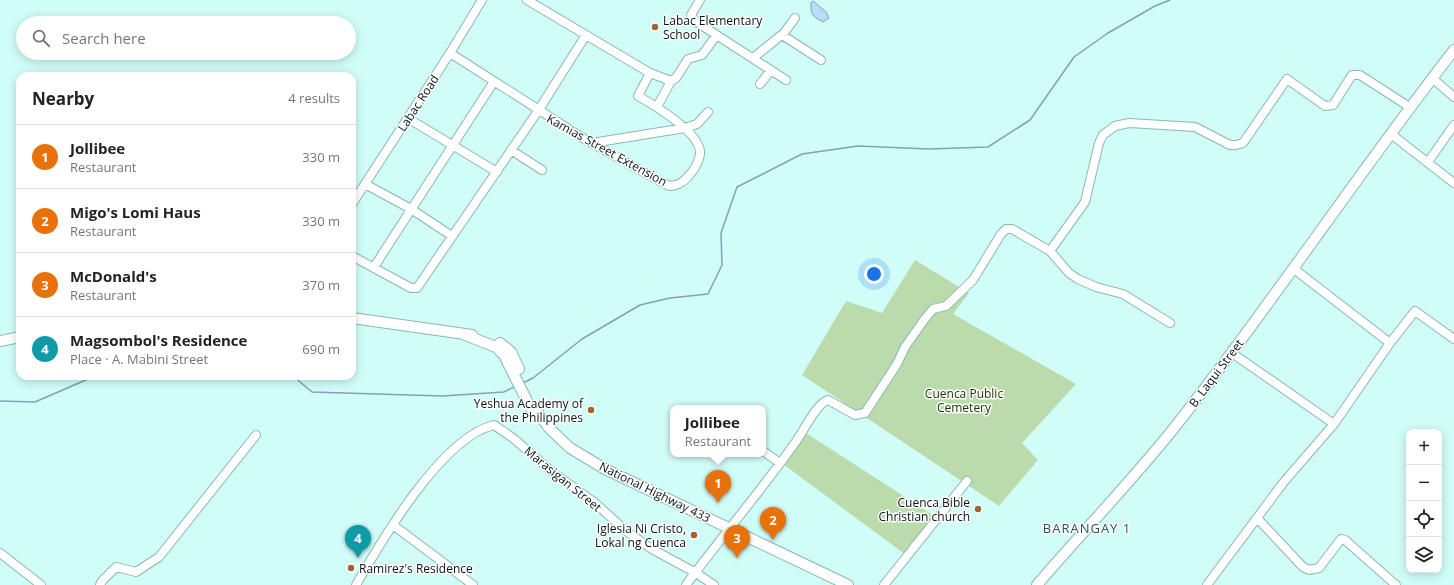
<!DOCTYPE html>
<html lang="en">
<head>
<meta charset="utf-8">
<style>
	:root { --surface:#fff; --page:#f6f6f6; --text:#222; --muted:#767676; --line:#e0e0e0; --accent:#a4632e }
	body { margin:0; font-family:"Open Sans",sans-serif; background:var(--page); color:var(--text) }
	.controls { position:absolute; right:12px; bottom:12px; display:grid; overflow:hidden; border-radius:8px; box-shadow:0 2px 10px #0003 }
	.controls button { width:36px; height:36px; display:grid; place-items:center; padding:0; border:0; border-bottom:1px solid var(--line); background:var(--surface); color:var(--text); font:20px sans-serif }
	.you { position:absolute; left:874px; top:274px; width:14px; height:14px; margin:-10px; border:3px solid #fff; border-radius:50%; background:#1a73e8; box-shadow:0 0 0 6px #1a73e833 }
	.badge { display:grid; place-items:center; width:26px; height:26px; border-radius:50%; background:var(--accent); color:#fff; font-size:13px; font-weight:700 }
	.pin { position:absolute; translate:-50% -33px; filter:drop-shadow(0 1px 2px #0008) }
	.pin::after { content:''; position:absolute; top:21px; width:14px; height:12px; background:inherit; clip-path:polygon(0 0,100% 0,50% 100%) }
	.popup { position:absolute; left:670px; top:405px; width:96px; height:52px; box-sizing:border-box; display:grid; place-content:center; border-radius:8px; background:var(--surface); filter:drop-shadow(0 1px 3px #0005); font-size:13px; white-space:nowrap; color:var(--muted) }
	.popup b { font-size:15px; color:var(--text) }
	.popup::after { content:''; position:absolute; left:50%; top:100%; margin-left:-8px; border:8px solid transparent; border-top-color:var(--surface) }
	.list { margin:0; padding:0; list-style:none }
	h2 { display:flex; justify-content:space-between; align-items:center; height:52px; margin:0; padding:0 16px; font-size:17px }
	h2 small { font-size:13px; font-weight:400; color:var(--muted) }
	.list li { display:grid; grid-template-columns:26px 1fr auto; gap:12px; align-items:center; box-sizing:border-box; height:64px; padding:0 16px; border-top:1px solid var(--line) }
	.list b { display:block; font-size:15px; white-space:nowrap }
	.list p { margin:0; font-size:13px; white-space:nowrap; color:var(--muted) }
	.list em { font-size:13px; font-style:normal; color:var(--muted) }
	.icon { flex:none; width:22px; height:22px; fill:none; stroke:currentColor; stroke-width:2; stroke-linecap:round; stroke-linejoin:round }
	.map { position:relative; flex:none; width:1454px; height:585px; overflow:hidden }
	.search { position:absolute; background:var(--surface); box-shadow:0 2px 10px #0003; left:16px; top:16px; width:340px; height:44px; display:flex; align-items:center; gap:10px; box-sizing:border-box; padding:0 14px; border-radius:22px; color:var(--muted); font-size:15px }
	.panel { position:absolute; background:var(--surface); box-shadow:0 2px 10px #0003; left:16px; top:72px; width:340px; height:308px; border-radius:12px }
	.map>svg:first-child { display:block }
</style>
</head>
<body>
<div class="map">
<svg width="1454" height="585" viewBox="0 0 1454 585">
	<rect width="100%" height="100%" fill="#d0fdf8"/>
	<path fill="#bcdbad" d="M915,260L969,293L953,314L1076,384L1022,443L1038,460L999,506L802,375L846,301L882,313Z
		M806,433L936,517L906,555L783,464Z"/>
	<path fill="#b6defc" stroke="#81a2b6" d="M813,1L826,12L829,18L823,22C812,16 811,15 811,3Z"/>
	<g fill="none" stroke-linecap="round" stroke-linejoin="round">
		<path stroke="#81a2b6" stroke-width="1.5" d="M293,376L312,392L442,396L504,392L516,386
			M523,383L533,378L582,339L640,305L670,298L708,294L722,265L721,233L737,187L802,154L858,146L929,149L988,147L1030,120L1074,57L1108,33L1155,6L1170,0
			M0,401L35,402L95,376"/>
		<g stroke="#8cb7b2" stroke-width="10">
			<path id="minor" d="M527,0L650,73L671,81L676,78L688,59L702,55L716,36
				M700,0L691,15L695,21L786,80
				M782,35L821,60
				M450,53L586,140L669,186C679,186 685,181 691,173C695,169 700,159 700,153C701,133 654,105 638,96L650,73
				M753,58L784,33L795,18
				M1432,78L1454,97
				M760,84L771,70
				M657,107L671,81
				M409,119L497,172
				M1391,134L1454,183
				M592,143L685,128L697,124L708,112
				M511,150L542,170
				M1428,162L1454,125
				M365,184L411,209L452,236
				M352,204L450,53L482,0
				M1050,251L1069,273L1078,279L1096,287L1123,294L1170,323
				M352,256L411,288H417L538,111L586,35
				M374,267L493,83
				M1294,269L1390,343
				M1232,353L1334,424
				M763,451L780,463
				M1257,518L1303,567L1309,570L1319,568L1341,539L1345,540L1396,585
				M393,525L473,585
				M0,553L41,585
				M100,585L102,581L116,567L136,572L159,557L256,435
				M356,585C382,540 442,437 494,425L513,438L551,471L595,503L626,531L652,549L696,573L714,585
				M686,585C722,536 762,490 797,440C804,430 817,403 828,400L855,415L865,413L897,364L905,347L924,320L933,309L946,306L973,280L1001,234L1006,229H1012L1050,251L1085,202L1099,143L1103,135L1115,126L1129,123L1195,127L1230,145H1236L1243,143L1287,79L1325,106L1333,105L1352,75H1360L1411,108
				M884,585L967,481
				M1207,585L1283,483L1334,424L1390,343L1415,311L1454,339"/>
		</g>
		<g stroke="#8cb7b2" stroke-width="12">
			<path id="major" d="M352,318L472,335
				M465,335L496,347L504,355L530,407L539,414L549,428L570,448L605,469L848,585
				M0,341L20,337
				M500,343L511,352L519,369
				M1037,585C1083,531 1134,479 1178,423C1274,301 1359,172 1454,50"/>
		</g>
		<use href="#minor" stroke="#fff" stroke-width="8"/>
		<use href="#major" stroke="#fff" stroke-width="10"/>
	</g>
	<g fill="#a4632e" stroke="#fff" stroke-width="1.5">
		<circle cx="655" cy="27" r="4"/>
		<circle cx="591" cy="410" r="4"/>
		<circle cx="978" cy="509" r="4"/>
		<circle cx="694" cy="535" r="4"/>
		<circle cx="351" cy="568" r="4"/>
	</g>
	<g text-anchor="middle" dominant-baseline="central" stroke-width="3" stroke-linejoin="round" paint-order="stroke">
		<g font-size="12" fill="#051614" stroke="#fff" text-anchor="end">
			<text x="663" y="20" text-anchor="start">Labac Elementary<tspan x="663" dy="14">School</tspan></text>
			<text x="583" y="403">Yeshua Academy of<tspan x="583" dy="14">the Philippines</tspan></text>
			<text x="970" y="502">Cuenca Bible<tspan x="970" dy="14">Christian church</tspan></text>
			<text x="686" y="528">Iglesia Ni Cristo,<tspan x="686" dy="14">Lokal ng Cuenca</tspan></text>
			<text x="359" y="568" text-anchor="start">Ramirez's Residence</text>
		</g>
		<g font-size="12" fill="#051614" stroke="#fff">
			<text transform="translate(418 103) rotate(-57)">Labac Road</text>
			<text transform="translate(607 150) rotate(29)">Kamias Street Extension</text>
			<text transform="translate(1216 373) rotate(-53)">B. Laqui Street</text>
			<text transform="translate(563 479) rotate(39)">Marasigan Street</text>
			<text transform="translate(655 492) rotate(26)">National Highway 433</text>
		</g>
		<g font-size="12" fill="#163301" stroke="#fff">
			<text x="964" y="393">Cuenca Public<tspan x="964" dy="14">Cemetery</tspan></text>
		</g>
		<g font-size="13" letter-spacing="1" fill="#2c5551" stroke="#fff">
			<text x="1087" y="528">BARANGAY 1</text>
		</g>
	</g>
</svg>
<div class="controls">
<button>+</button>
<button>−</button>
<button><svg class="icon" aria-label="locate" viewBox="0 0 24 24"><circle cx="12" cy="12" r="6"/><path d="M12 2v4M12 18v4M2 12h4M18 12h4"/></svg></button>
<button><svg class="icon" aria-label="layers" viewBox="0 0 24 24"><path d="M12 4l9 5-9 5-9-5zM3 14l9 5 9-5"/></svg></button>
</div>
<div class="you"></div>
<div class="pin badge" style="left:718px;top:503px;background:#e8710a">1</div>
<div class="popup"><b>Jollibee</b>Restaurant</div>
<div class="pin badge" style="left:773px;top:540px;background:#e8710a">2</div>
<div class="pin badge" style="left:737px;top:558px;background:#e8710a">3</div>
<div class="pin badge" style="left:358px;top:558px;background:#0f9aa8">4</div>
<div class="search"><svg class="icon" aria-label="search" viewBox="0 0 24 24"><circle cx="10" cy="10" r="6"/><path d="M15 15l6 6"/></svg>Search here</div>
<section class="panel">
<h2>Nearby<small>4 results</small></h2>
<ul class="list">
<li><span class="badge" style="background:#e8710a">1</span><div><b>Jollibee</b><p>Restaurant</p></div><em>330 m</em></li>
<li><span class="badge" style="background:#e8710a">2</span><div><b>Migo's Lomi Haus</b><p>Restaurant</p></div><em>330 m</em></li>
<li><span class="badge" style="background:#e8710a">3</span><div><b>McDonald's</b><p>Restaurant</p></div><em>370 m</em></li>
<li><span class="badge" style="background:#0f9aa8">4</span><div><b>Magsombol's Residence</b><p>Place · A. Mabini Street</p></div><em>690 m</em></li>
</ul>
</section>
</div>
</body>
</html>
